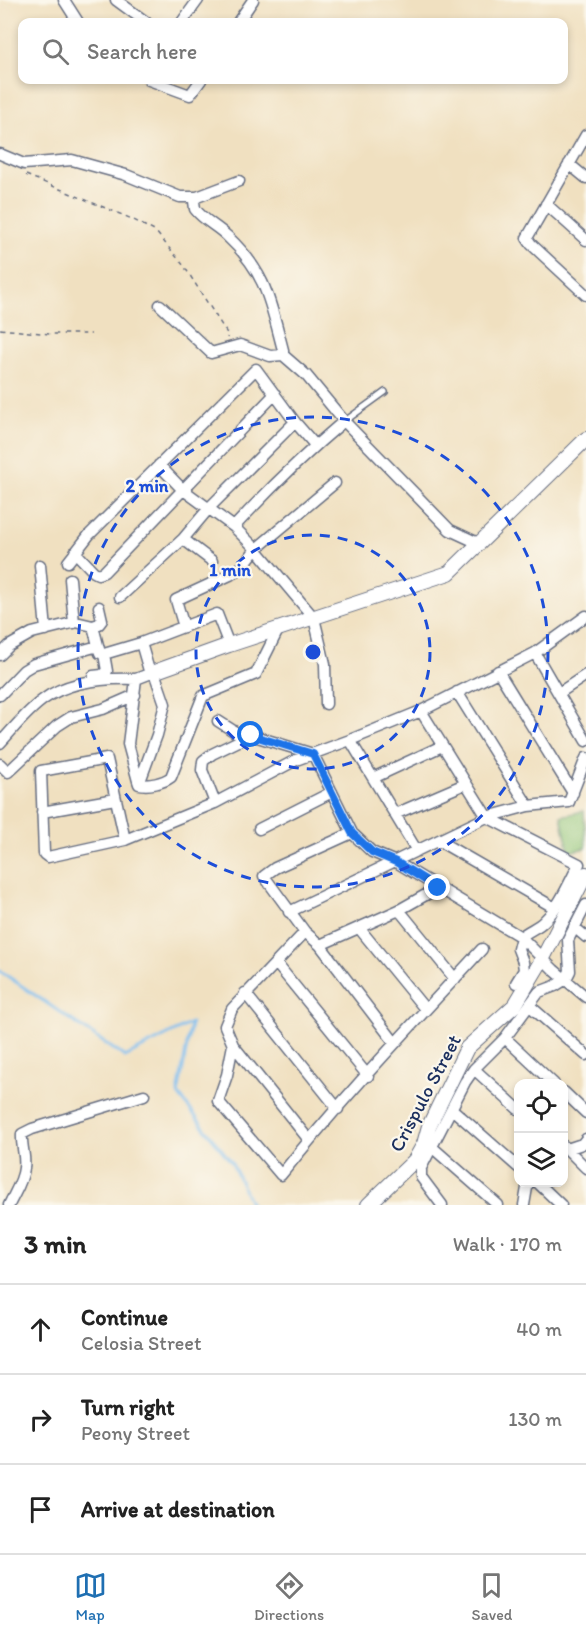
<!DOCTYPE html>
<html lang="en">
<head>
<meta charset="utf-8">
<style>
	:root { --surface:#fff; --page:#f6f6f6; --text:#222; --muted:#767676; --line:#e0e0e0; --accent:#1f6fb2 }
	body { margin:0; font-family:Itim,sans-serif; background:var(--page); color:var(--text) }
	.controls { position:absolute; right:18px; bottom:18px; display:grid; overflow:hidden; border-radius:12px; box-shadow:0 3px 9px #0003 }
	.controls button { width:54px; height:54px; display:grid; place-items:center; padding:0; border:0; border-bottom:2px solid var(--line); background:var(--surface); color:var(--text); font:30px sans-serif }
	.stop { position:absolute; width:18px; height:18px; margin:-14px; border:4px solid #1a73e8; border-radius:50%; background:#fff }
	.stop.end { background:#1a73e8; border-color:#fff; box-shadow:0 2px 6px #0008 }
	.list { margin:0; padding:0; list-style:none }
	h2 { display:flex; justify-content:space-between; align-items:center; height:78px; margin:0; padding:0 24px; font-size:26px }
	h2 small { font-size:20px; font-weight:400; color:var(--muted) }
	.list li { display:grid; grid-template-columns:39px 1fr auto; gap:18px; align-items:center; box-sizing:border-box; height:90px; padding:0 24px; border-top:2px solid var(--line) }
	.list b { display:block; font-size:22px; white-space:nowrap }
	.list p { margin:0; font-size:20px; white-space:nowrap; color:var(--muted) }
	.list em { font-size:20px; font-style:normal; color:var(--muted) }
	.icon { flex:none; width:33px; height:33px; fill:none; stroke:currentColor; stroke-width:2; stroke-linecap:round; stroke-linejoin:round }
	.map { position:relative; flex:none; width:586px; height:1205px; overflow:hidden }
	.search { position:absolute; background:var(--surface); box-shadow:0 3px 9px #0003; left:18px; right:18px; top:18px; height:66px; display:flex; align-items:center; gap:15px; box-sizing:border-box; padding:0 21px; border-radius:12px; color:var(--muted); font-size:22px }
	.sheet { height:348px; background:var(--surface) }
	nav { display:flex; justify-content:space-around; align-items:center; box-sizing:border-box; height:84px; border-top:2px solid var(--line); background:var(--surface); font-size:16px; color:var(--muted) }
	nav a { display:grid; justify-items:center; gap:3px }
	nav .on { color:var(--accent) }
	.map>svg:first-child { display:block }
</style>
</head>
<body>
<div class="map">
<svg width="586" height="1205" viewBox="0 0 586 1205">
	<rect width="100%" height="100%" fill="#fbf7ec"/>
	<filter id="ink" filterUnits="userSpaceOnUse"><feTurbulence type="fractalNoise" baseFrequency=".0167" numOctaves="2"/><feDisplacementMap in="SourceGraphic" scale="12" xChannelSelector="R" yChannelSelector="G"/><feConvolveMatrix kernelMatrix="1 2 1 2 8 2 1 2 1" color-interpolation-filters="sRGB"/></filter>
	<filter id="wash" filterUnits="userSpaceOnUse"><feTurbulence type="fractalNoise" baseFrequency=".008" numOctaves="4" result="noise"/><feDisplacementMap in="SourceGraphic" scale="24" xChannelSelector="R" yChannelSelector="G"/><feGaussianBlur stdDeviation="1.35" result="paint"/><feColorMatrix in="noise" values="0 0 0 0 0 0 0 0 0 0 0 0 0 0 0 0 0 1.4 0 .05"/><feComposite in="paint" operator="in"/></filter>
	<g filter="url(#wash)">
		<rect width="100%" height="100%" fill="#f0e0c0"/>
		<path fill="#90c475" stroke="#567a6a" stroke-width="1.5" d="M584,811L586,848L569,852L561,816Z"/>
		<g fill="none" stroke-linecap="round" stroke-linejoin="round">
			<path stroke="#79bbee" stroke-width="3" d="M0,971L125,1057L191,1023L178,1094L232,1163L251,1205"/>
		</g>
	</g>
	<g filter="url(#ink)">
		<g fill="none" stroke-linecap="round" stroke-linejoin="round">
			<g stroke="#666d80" stroke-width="8">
				<path id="service" d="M345,421L385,392"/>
			</g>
			<g stroke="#666d80" stroke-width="13">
				<path id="minor" d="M64,0L78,22
					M116,0L146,22
					M182,22L198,0
					M238,22L253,0
					M149,80L190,95L201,80
					M586,135L527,238L531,244L586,295
					M0,154L24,164L72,160L126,175L180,197H197
					M569,164L586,178
					M239,181L197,197L194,201L195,209C203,220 217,226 227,236C266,272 270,301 283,350V355
					M546,204L586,240
					M160,305L211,353L240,345L270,356L283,355L306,375L344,421
					M159,465L182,489L234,527L256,549L314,618L325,664L326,704
					M234,527C269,489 305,454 344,421L450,530L478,543
					M183,539L212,561
					M75,552L94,572L98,574L104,572L275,394
					M68,562L89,535L256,369L295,422L315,445
					M40,565L46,630
					M70,579L74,623
					M120,597L183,539L210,507L295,422
					M93,626L100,653L104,654L141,643L217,614L229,645
					M184,627L176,600L230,575L242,567L256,549L335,483
					M141,643L150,674
					M535,653L586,741
					M0,655L9,646L32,633L76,622L93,626L99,624L102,620L99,607
					M498,671L573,793
					M93,676L102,675L107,671L104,654
					M457,692L528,806
					M559,693L586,675
					M0,695L24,670L34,664L98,646
					M218,721L243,737
					M350,740L417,851
					M0,743C14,728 28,710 44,699C69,681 106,678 136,679
					M313,754L352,833L372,852L396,862L521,937C528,930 538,928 544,921C560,906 569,883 579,864L487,817L421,711
					M0,764L8,772L57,726L71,717L103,709L135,695
					M373,778L442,746
					M139,784L157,735L165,704L154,672L136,679L128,744L138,781L139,784C149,786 163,783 171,777L203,696L256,674L278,630
					M215,803L202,770L203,761L212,754L251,735L313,754
					M42,812L115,799
					M395,814L465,784
					M259,829L332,792
					M352,833L275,868L264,876L305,932L320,945L395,1043
					M125,840L107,759L41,771L44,854L48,857L125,840L215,803L296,760L350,740L421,711L535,653L586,616
					M439,841L555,908
					M399,910L455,979
					M289,912L487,817L528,806L569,802L586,758
					M574,927L586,937
					M359,928L425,1009
					M305,932L232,1009L225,1026L233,1045L227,1075L218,1101L281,1175C344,1096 414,1023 482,949
					M320,945L399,910L438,888
					M276,963L368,1076
					M516,983L524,970L523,962L518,949L521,937L554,970L586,997
					M245,993L338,1109
					M530,1006L586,1055
					M505,1038L554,1084
					M233,1045L309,1140
					M474,1069L518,1109
					M564,1092L586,1113
					M452,1109L518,1167
					M564,1146L567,1149L582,1144L586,1139
					M433,1148L498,1205
					M567,1149L586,1168
					M538,1183L561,1205
					M9,1205C14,1194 23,1181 24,1168C26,1157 21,1146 22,1134L32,1129L144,1095
					M442,1205L421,1177V1168L465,1082L474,1069L505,1038L539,992L555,986L566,979L570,971L568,940L586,905
					M524,1205L528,1182"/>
			</g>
			<g stroke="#666d80" stroke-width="16">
				<path id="tertiary" d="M154,672L229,645L449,573L586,439
					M368,1205L415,1160L424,1144L429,1126L467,1048L515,1005L543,958L586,874"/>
			</g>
			<path stroke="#666d80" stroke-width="1.5" stroke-dasharray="4.5 4.5" stroke-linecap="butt" d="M26,175L132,219L156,232L184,266L228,335L227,338
				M0,329L50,334H91"/>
			<use href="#service" stroke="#fff" stroke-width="5"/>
			<use href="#minor" stroke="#fff" stroke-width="10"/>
			<use href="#tertiary" stroke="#fff" stroke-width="14"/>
		</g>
	</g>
	<g fill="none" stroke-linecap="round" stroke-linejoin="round" filter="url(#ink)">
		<path stroke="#1a73e8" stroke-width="8" d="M251,735L313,754L352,833L372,852L396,862L438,888"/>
	</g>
	<g fill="none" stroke="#1d4ed8" stroke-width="3" stroke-dasharray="10 8">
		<circle cx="313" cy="652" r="117"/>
		<circle cx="313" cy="652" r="235"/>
	</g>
	<g text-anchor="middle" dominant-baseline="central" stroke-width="4.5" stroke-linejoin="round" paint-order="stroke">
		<g font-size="20" fill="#1b2f5e" stroke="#fbf7ec">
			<text transform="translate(425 1093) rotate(-62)">Crispulo Street</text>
		</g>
	</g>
	<circle cx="313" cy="652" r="9" fill="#1d4ed8" stroke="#fbf7ec" stroke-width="3"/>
	<g font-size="18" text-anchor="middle" font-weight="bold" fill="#1d4ed8" stroke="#fbf7ec" stroke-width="4.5" stroke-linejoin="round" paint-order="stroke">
		<text x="147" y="492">2 min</text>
		<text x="230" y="576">1 min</text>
	</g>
</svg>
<div class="controls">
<button><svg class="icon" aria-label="locate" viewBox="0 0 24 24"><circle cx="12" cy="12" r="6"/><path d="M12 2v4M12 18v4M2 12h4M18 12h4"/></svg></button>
<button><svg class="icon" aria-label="layers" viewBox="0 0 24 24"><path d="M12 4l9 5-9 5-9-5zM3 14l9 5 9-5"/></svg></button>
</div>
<div class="stop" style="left:251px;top:735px"></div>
<div class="stop end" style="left:438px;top:888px"></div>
<div class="search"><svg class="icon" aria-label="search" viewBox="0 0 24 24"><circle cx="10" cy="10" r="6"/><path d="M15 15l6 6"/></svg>Search here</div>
</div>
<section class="sheet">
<h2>3 min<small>Walk · 170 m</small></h2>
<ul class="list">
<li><svg class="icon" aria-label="ahead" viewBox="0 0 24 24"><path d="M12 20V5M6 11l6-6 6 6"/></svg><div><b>Continue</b><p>Celosia Street</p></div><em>40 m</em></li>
<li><svg class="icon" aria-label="right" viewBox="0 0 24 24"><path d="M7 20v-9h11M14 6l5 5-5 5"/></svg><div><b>Turn right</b><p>Peony Street</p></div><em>130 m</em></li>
<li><svg class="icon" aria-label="arrive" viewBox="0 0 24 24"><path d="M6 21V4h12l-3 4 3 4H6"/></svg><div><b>Arrive at destination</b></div></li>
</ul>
</section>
<nav>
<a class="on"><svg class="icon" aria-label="map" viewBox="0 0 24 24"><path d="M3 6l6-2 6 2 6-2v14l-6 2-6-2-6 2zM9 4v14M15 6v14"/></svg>Map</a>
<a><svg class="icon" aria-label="directions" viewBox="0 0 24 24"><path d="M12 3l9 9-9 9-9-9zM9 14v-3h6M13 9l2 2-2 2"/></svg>Directions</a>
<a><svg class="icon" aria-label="saved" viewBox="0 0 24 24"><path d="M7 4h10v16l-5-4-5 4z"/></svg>Saved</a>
</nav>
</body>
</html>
